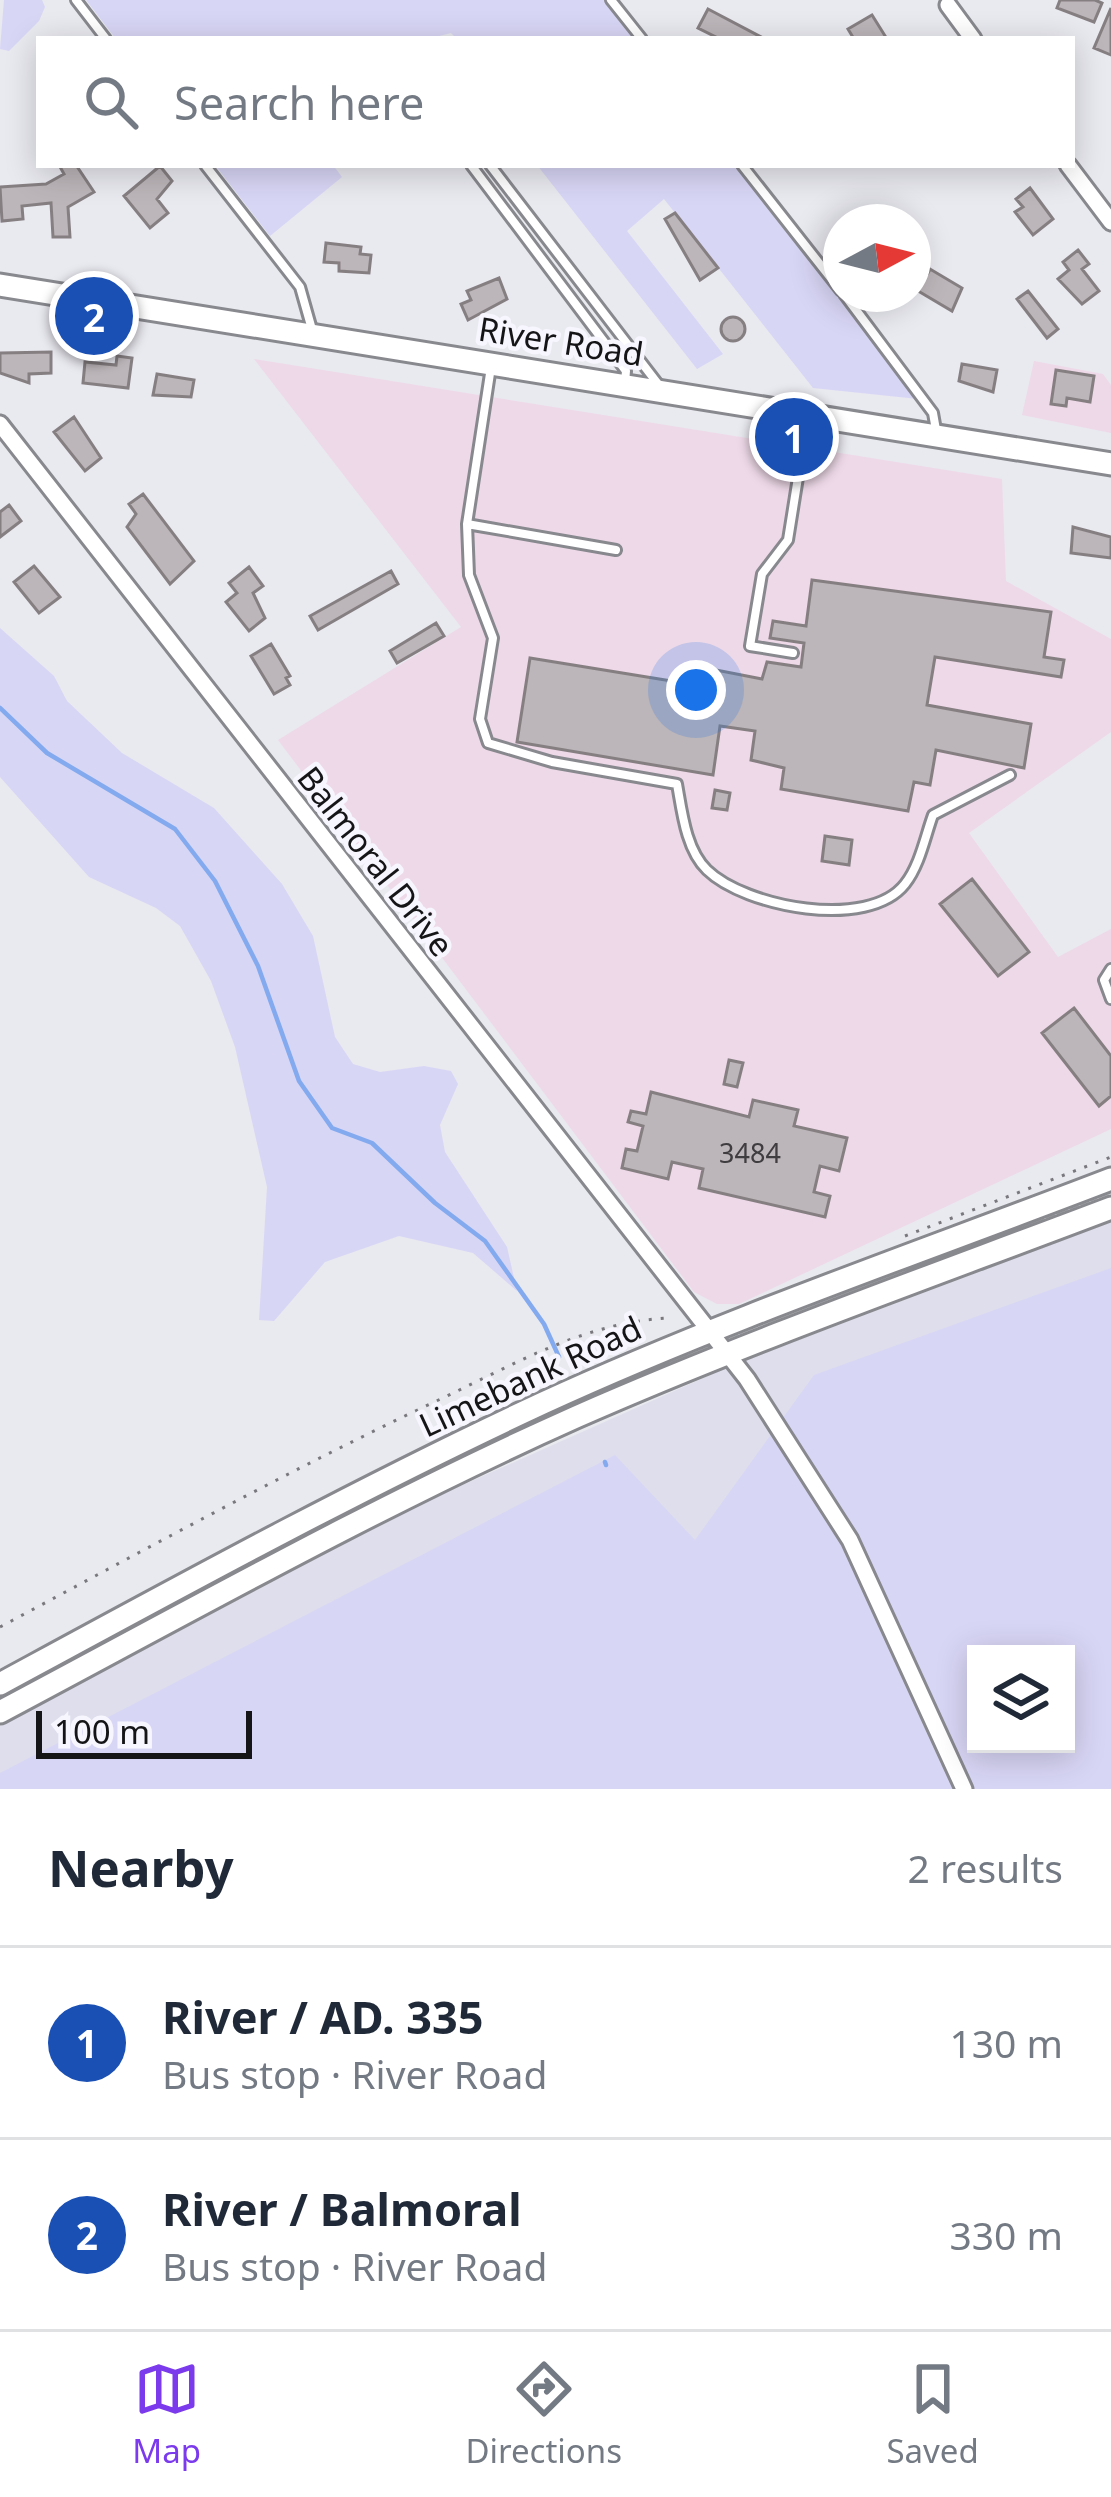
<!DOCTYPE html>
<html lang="en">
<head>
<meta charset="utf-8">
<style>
	:root { --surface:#fff; --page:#f2f2f3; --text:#1f2937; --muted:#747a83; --line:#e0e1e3; --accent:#7c3aed }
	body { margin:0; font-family:"Noto Sans",sans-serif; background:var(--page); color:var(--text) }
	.controls { position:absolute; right:36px; bottom:36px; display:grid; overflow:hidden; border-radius:0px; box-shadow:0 6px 30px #0003 }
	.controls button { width:108px; height:108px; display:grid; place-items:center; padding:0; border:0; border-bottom:3px solid var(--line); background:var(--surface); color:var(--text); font:60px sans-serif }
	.compass { position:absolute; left:823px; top:204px; width:108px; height:108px; border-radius:50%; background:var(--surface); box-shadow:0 6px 30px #0003; rotate:83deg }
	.scale { position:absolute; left:36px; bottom:30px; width:216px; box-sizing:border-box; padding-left:12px; border:6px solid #151517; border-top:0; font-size:33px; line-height:42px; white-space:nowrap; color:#151517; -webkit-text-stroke:9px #f7f6fe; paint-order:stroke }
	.you { position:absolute; left:696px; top:690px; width:42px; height:42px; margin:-30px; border:9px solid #fff; border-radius:50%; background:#1a73e8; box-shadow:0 0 0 18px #1a73e833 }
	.badge { display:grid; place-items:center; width:78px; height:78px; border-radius:50%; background:var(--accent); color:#fff; font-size:39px; font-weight:700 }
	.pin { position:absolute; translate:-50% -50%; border:6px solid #fff; box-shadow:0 3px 12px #0006 }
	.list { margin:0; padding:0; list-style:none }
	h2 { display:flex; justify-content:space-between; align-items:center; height:156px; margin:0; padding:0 48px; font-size:51px }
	h2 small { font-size:39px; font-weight:400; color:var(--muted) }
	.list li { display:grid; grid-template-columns:78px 1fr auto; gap:36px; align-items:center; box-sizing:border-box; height:192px; padding:0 48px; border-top:3px solid var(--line) }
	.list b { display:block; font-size:45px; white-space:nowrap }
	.list p { margin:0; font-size:39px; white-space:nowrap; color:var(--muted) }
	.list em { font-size:39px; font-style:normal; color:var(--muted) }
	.icon { flex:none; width:66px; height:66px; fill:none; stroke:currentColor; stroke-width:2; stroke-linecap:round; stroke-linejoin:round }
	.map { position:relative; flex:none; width:1111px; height:1789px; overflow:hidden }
	.search { position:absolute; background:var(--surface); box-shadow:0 6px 30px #0003; left:36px; right:36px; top:36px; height:132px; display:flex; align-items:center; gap:30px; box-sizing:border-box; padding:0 42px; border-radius:0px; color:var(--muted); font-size:45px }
	.sheet { height:540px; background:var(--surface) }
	nav { display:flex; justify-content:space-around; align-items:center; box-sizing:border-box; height:168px; border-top:3px solid var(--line); background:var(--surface); font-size:33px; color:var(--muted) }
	nav a { display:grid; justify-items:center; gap:6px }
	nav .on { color:var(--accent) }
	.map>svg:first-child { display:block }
</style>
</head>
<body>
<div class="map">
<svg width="1111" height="1789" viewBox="0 0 1111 1789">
	<rect width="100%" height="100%" fill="#e9e9f0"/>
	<path fill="#eed9e8" d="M254,359L1002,479L1006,581L1111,639V732L969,833L1058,957L1111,929V1129L739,1304H717L694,1292L278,740L461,627Z
		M1034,361L1103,374L1111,385V433L1022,415Z"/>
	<path fill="#dedeec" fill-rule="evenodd" d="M1111,1222V1789H0V1726L409,1509L735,1364ZM976,1654H1066V1744H976Z"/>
	<path fill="#d8d6f5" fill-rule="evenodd" d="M4,0H42L45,7L39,21L9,51L0,49Z
		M86,0H615L644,39H457L451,33L427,39H116Z
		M215,165H333L342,177L270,236Z
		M537,165H740L918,399L813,388L664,199L627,231L723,354L697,369Z
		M0,628L54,676L67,701L122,753L214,808L282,884L313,936L335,1037L353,1064L380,1072L424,1066L451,1071L458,1084L440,1125L445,1152L507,1247L517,1291L473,1253L399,1236L325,1262L274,1321L259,1320L267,1187L235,1047L211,981L180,926L156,908L89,877L0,777Z
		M1111,1268V1789H0V1773L615,1455L695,1540L814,1375ZM976,1654H1066V1744H976Z"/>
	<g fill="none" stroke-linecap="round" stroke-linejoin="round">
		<path stroke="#83aaef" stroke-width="4.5" d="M0,708L47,753L175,829L215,881L258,966L299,1081L332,1128L372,1143L435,1203L485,1241L544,1324L559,1357
			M605,1462L606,1465"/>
	</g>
	<path fill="#bcb5b9" stroke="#867f82" stroke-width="3" d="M1060,0H1095L1102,3L1094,22L1057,8Z
		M1111,8V55L1094,48Z
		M708,9L765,39H720L698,28Z
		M872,15L887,39H854L848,29Z
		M59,165H76L94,192L68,207L70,237H53L51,203L22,206L23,219L2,221L0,187L46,184L64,174Z
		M160,166L172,181L157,199L168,213L150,228L124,196Z
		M1030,188L1053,219L1033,235L1015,212L1023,207L1016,199Z
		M675,213L718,268L700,280L665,219Z
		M326,243L361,247L360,254L371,255L369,273L339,271V263L324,262Z
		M1078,250L1089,264L1082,269L1099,291L1082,304L1058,279L1069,270L1063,262Z
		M913,267L928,273L930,269L962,288L952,311L913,288Z
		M499,278L507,299L468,320L461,304L471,300L467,291Z
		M1028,291L1058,329L1047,338L1017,299Z
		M721 329a12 12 0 1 1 24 0a12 12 0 1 1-24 0Z
		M51,352V373L29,374V383L0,373V353Z
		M117,356L132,358L128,388L83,383L85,362L116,365Z
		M962,364L997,370L993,392L959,381Z
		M1056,370L1094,376L1090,402L1067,398L1066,406L1051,404Z
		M157,374L194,380L191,397L153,395Z
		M74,417L101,458L85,471L54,432Z
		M143,494L194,561L170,584L127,527L136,514L129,504Z
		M9,505L21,521L0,537V512Z
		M1073,527L1111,537V558L1071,553Z
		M34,566L60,597L39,613L14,582Z
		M249,567L263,586L253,593L265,618L249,631L226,602L237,593L229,583Z
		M391,571L398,584L318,630L310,616Z
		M812,580L1051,612L1044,657L1064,660L1061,677L935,657L927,705L1031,724L1024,768L936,750L930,785L914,782L908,811L781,789L784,768L751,760L755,731L720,726L713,775L517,742L530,658L690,684L692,672L709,677L711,669L762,679L767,662L801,667L804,643L770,638L773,621L806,626Z
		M436,623L444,636L397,663L390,651Z
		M271,644L290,676L286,678L290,685L274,694L251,656Z
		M715,790L730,793L727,810L712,808Z
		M825,836L852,840L849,865L822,861Z
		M972,879L1029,952L998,976L940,904Z
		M1074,1008L1111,1056V1096L1099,1106L1042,1033Z
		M729,1060L743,1063L737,1087L724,1084Z
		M651,1092L749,1117L753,1100L798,1110L794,1126L847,1138L839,1171L820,1166L814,1192L830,1196L825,1217L699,1188L703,1169L672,1162L668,1179L622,1168L626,1149L637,1151L643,1126L628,1122L631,1111L646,1114Z"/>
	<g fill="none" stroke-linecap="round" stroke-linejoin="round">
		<g stroke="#88888f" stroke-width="14">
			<path id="lane" d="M76,0L106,39
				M611,0L642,39
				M205,165L300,287L313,333
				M471,165L626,371L625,382
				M490,165L658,384
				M742,165L841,291
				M844,294L933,413L936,430
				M491,367L467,524L469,575L493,638L480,719L488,743L552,762L677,784C682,812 686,850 707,870C745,907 868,931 905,884C920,865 925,837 933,815L1010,775
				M467,524L616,550
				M793,653L750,646L762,574L788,540L808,415
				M1111,969L1104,980L1111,999"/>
		</g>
		<g stroke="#88888f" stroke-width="21">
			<path id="street" d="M948,5L973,39
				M1068,165L1111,222
				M0,424L747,1379L850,1540L964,1789"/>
		</g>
		<g stroke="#88888f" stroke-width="27">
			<path id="secondary" d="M0,285L1111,464
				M0,1684C179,1587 358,1489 543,1403C728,1318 921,1252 1111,1179
				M0,1712C190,1611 379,1505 576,1417C751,1340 932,1276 1111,1208"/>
		</g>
		<path stroke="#78787d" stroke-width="3" stroke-dasharray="3 9" stroke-linecap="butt" d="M905,1236L1111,1157
			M0,1627C148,1548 295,1467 447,1396C518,1362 590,1321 670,1318"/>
		<use href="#lane" stroke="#fff" stroke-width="8"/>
		<use href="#street" stroke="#fff" stroke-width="15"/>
		<use href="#secondary" stroke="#fff" stroke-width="21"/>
	</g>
	<g text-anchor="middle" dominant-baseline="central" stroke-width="9" stroke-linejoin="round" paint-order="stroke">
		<g font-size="27" fill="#3f3d40">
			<text x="750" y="1152">3484</text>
		</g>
		<g font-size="33" fill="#151517" stroke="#f7f6fe">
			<text transform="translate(561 341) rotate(9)">River Road</text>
			<text transform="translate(376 861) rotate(52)">Balmoral Drive</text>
			<text transform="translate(530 1376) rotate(-25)">Limebank Road</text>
		</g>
	</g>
</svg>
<div class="controls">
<button><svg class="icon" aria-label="layers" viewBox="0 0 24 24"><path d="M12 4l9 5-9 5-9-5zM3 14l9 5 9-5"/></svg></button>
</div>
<svg class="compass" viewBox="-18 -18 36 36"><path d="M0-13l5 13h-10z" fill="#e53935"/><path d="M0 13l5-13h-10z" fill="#747a83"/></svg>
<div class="scale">100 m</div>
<div class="you"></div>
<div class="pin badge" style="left:794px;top:437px;background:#1a4fb4">1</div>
<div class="pin badge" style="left:94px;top:316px;background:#1a4fb4">2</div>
<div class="search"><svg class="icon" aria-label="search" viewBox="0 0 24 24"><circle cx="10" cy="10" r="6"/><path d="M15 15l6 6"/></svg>Search here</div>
</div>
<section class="sheet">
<h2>Nearby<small>2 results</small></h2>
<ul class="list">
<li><span class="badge" style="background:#1a4fb4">1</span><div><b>River / AD. 335</b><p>Bus stop · River Road</p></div><em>130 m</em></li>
<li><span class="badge" style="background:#1a4fb4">2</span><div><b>River / Balmoral</b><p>Bus stop · River Road</p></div><em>330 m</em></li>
</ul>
</section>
<nav>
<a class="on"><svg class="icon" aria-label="map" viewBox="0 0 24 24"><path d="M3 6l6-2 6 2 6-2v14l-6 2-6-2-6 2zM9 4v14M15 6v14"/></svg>Map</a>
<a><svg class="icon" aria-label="directions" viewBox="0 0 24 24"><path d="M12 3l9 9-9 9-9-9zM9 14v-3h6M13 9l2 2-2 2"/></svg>Directions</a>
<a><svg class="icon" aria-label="saved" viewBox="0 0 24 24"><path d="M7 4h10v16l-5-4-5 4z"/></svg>Saved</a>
</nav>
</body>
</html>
